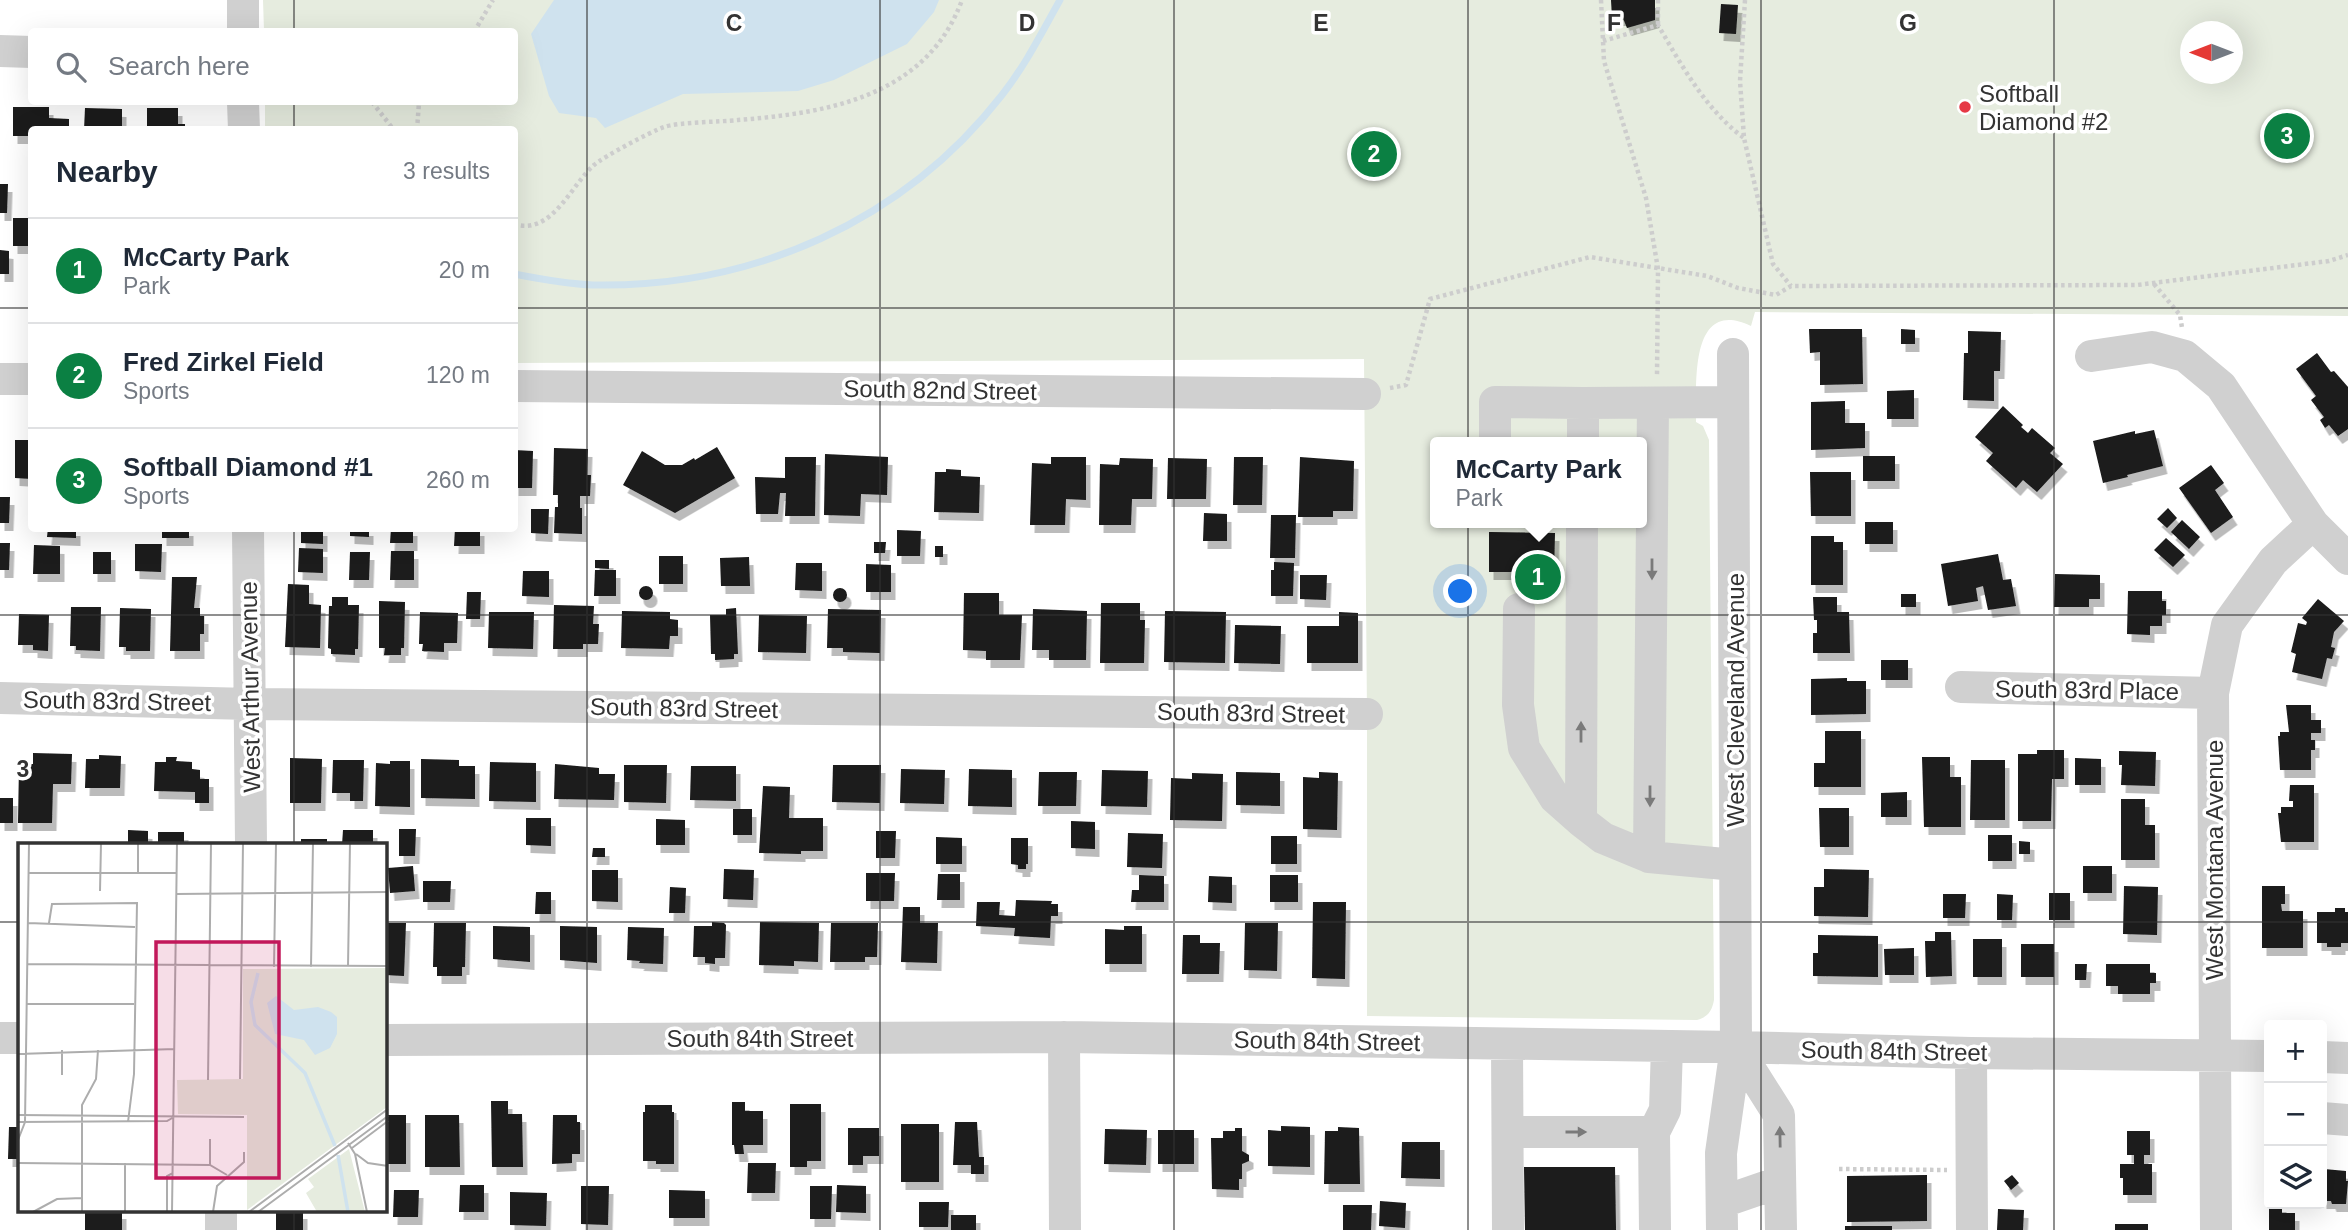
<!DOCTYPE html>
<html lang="en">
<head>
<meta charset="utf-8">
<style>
	:root { --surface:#fff; --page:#f2f2f3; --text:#1f2937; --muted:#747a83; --line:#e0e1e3; --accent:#0b8043 }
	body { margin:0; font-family:Helvetica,sans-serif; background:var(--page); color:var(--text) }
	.controls { position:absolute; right:21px; bottom:21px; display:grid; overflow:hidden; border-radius:7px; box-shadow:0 7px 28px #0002 }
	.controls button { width:63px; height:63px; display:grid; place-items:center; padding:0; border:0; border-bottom:2px solid var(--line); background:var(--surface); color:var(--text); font:35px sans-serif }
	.compass { position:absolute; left:2180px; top:21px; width:63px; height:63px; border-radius:50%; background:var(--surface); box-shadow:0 7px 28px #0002; rotate:270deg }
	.you { position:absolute; left:1461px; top:592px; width:24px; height:24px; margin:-18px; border:5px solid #fff; border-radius:50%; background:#1a73e8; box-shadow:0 0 0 10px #1a73e833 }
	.badge { display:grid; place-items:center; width:46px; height:46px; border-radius:50%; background:var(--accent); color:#fff; font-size:23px; font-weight:700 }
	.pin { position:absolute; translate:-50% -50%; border:4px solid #fff; box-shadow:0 2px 7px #0006 }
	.popup { position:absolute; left:1430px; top:437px; width:217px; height:91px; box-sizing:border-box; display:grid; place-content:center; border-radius:7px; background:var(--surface); filter:drop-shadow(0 2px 5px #0005); font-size:23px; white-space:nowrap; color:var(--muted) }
	.popup b { font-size:26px; color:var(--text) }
	.popup::after { content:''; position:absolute; left:50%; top:100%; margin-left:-14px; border:14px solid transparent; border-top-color:var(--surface) }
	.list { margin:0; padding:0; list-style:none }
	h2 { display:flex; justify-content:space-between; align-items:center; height:91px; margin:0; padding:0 28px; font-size:30px }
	h2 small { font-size:23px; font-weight:400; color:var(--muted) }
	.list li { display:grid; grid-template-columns:46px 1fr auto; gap:21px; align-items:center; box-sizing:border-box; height:105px; padding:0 28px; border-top:2px solid var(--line) }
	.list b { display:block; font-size:26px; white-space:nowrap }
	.list p { margin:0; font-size:23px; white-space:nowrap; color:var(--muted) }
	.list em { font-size:23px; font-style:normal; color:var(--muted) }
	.icon { flex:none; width:38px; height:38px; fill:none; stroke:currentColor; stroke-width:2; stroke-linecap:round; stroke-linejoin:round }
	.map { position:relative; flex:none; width:2348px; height:1230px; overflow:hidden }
	.search { position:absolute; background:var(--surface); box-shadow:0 7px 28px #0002; left:28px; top:28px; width:490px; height:77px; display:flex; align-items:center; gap:18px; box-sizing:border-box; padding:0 24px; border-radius:7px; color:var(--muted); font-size:26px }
	.panel { position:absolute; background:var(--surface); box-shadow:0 7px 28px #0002; left:28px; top:126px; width:490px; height:406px; border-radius:7px }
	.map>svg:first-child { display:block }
</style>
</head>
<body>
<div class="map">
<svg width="2348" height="1230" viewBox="0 0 2348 1230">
	<defs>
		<filter id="shadow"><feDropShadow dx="4.5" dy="8" stdDeviation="0" flood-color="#0004"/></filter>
	</defs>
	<rect width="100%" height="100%" fill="#fff"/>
	<path fill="#e6ecdf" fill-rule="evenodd" d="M263,0H2348V316L1755,312L1751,326C1688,296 1697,387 1696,422L1703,426L1709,440L1714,1000C1712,1011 1708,1017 1697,1020L1367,1016V714L1364,359L515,363L514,130L265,129V102H514V32L264,31ZM2190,32H2232V74H2190ZM1435,442H1641V523H1435Z"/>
	<path fill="#cfe2ee" d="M554,0H939L934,12L907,44L834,80L798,91L683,94L605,128L596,118L559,113L549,96L531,34Z"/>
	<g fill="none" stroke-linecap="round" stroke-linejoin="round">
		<path stroke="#cfe2ee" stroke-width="7" d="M514,274C540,279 567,284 593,285C753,288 903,222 1002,95C1025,66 1042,32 1060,0"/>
	</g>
	<path fill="#1a1a1a" filter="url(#shadow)" d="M1611,0H1655V20L1627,28L1623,18H1612Z
		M1721,4L1738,5L1736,34L1719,33Z
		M13,107H49V118L69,119V130H32V136H13Z
		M85,108L122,109V130H84Z
		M147,108H178V124H185V130H147Z
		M0,184H8L7,213H0Z
		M13,218H32V246H13Z
		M0,250L9,251V274H0Z
		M1809,329H1862L1863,384L1820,385V352L1810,353Z
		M1901,329L1915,330V344H1901Z
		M1968,331L2001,332L2000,371H1994V401L1963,400L1964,353H1968Z
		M2317,353L2331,372L2334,371L2348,387V429L2338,436L2329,425L2325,428L2320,420L2324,417L2311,400L2316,396L2296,369Z
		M1914,390V419H1887V391Z
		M1845,401V423H1865V448L1811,450V402Z
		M2003,406L2023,425L2021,427L2028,433L2032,428L2055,448L2050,453L2063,464L2037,492L2023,480L2016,488L1986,461L1993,453L1975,437Z
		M2154,430L2163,466L2127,475L2128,477L2103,483L2093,441L2135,431V434Z
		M15,440H32V479L15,478Z
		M717,447L735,478L675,513L623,485L642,451L665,465H682L694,458L695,460Z
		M554,448L588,449L587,475H591L590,496H580V508H582V534L554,533L555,507H558V495H553Z
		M514,450L533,451L532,488H514Z
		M825,454L888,457L887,495L861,494L860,516L824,515Z
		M1863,456H1895V481H1863Z
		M785,457H816L815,516H785L786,493H780L778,514H756L755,477L785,478Z
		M1051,457H1086V500L1066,499L1065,525H1030L1032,463L1051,464Z
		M1234,457H1263L1262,505H1233Z
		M1300,457L1354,461L1353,511H1333V517H1298Z
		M1120,458L1153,459L1152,499H1132L1131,525H1099L1100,464L1119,465Z
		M1168,458L1207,459L1206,499H1167Z
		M2211,465L2224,483L2215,490L2233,517L2211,533L2179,488Z
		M946,469L961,470V476L980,477L979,513L934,512L935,472H946Z
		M1810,472H1851V516H1811Z
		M0,497H10L9,523H0Z
		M2168,508L2177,518L2167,528L2157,519Z
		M531,509H549L548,534L531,533Z
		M1204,513L1227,514V541H1203Z
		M1271,515H1296L1295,558H1270Z
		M2182,520L2200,537L2189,549L2171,532Z
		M1865,522H1893V544H1865Z
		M48,528H76V538L47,537Z
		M162,528H189V538H162Z
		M301,528H323V544L301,543Z
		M350,528H369V537L350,536Z
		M391,528H413V543H390Z
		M455,528H480V546H454Z
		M897,530L921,531L920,556H897Z
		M1489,532L1555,533L1554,573H1551V578H1515V572H1489Z
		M1811,536H1834V542H1843V585H1811Z
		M2166,538L2185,555L2173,567L2154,550Z
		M874,542H886L885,553H874Z
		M0,543H10L9,570H0Z
		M135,544H162L161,572L135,571Z
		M34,545L60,546V574H33Z
		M935,546H943V557H935Z
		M299,548L323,549V573L298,572Z
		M391,551H414V580H390Z
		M93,552H111V574H93Z
		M350,552H370L369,580H349Z
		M1998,554L2003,580L2011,579L2016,606L1988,610L1983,586L1976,588L1978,601L1948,606L1941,564Z
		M659,556H683V584H659Z
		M749,557L750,586H721L720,558Z
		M595,560H609V569L595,568Z
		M1274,562L1294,563L1293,596H1271V570H1274Z
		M796,563H822V591L795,590Z
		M866,564L891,565V592H866Z
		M595,570H616V596H594Z
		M523,571H549V597L522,596Z
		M2055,574L2100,575V599H2089V607H2054Z
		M1300,575H1327L1326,600L1300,599Z
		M172,577H197L194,608H200V616H204V634H200V651H170Z
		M288,584L309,585V604L321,605L320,648L285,647Z
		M639 593a7 7 0 1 1 14 0a7 7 0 1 1-14 0Z
		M833 595a7 7 0 1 1 14 0a7 7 0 1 1-14 0Z
		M2128,591H2162V601H2166V615H2162V626H2150V635L2127,634Z
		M467,592H481L480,619H466Z
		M964,593H999V615H1022L1020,660H986V651L963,650Z
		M1901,594H1916V607H1901Z
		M332,597H348V605H359L358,649H355V655L331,654V649L328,648L329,606H332Z
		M1813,597H1837V612H1849L1850,653H1813V633H1817V620H1814Z
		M2318,599L2344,621L2334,632L2331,647L2335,648L2332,659L2327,658L2322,679L2292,672L2296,654L2291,652L2298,623L2306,625L2307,622L2302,618Z
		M379,601L405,602L404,648H401V655H384L385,648H379Z
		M1101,603H1140V620H1145L1144,663H1100Z
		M554,605L594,606L593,624H599L598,644H583V649H553Z
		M71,607H101L100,651L76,650V646H70Z
		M120,608L151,609L150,651H126V647H119Z
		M736,608L738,654H734V659L715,660V654H711L710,615H726V609Z
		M828,609L881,610L880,653L843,652V648H827Z
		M1033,609L1087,611L1086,660H1049V650H1032Z
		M622,611L670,612V619L678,620V636H670L669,649L621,648Z
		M1165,611L1226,612L1225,663L1164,662Z
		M420,612L458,613L457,643H444V652L422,651L423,644H419Z
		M489,612H534L533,649L488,648Z
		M1339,612L1358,613V663H1307V626H1339Z
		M19,614L49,615L48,651L33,650V645H18Z
		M759,615L807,616L806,653L758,652Z
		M1235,625L1281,626L1280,664L1234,663Z
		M1881,660H1908V680H1881Z
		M1847,678V681H1866V714L1811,715V679Z
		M2286,705H2311V720H2321V733H2311V740H2315V750H2311V770H2280L2278,736H2280V732H2289Z
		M1825,731H1861V787H1814V763H1825Z
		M2037,750H2064V779H2052L2051,821H2018V754H2037Z
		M2119,751L2156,752L2155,786L2121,785L2122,765H2119Z
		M33,753L72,754L71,784H53L52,823H18L19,764H33Z
		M99,755L121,756L120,788H85L86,759H99Z
		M166,757H177L176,761L192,762V769L200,770V779H209V803H195V792L154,791L155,762H166Z
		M1922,757H1950V777H1961V827H1924Z
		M290,758L322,759L321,803H290Z
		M2075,758L2101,759V785H2075Z
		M421,759L459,760V766H475V799L421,798Z
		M333,760H364L363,801H350V793H332Z
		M1971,760H2005V820H1970Z
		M390,761H410V807L375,806L376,763L390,764Z
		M490,762L536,763V802L489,801Z
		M555,764L599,768V774H615L614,800L554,799Z
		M624,765H667L666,803L624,802Z
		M833,765H881L880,803L832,802Z
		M691,766H736V801L690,800Z
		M901,769L945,770L944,804L900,803Z
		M969,769L1012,770V807L968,806Z
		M1102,770L1148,771L1147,807L1101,806Z
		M1039,772H1077L1076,806H1038Z
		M1236,772L1280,773V806L1236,805Z
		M1319,772L1338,773L1337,830L1303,829V777L1319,778Z
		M1192,773L1223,774L1222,821L1170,820L1171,778L1192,779Z
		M2290,785H2314V842H2281L2278,813H2281V807H2293V801H2289Z
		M763,786L790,787L789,818H823V851H801V854L759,853Z
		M1907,792V817H1881V793Z
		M0,798H13V823H0Z
		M2121,799H2145V825H2155V860H2121Z
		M1819,808H1849V847H1820Z
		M733,809H752V835H733Z
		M526,818H551V846L526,845Z
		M656,819L685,820V845H656Z
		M1071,821L1095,822V849L1071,848Z
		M399,829H416L415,856H399Z
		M128,830L148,831V845H128Z
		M343,830H373V845H342Z
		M876,831H896L895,858H876Z
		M158,832H184V845H158Z
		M1128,833L1163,834L1162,868L1127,867Z
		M1988,835H2012V861H1988Z
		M1271,836H1297V864H1271Z
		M936,837L962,838V864H936Z
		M1011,838H1028V864H1026V869H1018V865L1011,864Z
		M301,839H327V845H301Z
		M2019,841L2030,842V854H2019Z
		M593,848H605V857H592Z
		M413,866L415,891L390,893L388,868Z
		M2083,866H2112V893H2083Z
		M724,869L754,870L753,900L723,899Z
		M1824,869L1869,870L1868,917L1814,916V887H1824Z
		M592,870H618V902L592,901Z
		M866,873H895L894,901H866Z
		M938,874H960V900H937Z
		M1139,875L1164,876V902H1131L1132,890H1139Z
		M1270,875H1298V902H1270Z
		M1209,876L1232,877V903L1208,902Z
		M423,881H451L450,902H423Z
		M2124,886L2158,887L2157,935L2123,934Z
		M2262,886H2285V904H2281L2282,911H2303V948H2262Z
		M670,887L686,888L685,913H669Z
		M536,892H551V914H535Z
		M2049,893H2070V920H2049Z
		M1943,894H1966L1965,918H1943Z
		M1997,894L2013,895L2012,920H1997Z
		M1016,900L1052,901L1051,904H1058V916H1051L1050,938L1014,936L1015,928L976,926L977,902H1000L999,915L1015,916Z
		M1313,902H1346L1345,979L1312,978Z
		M903,907H920V923H938L937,963L901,962Z
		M2335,908H2345V912H2348V943H2341V947H2327V943H2317V912H2335Z
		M712,922L724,923L726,925L725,958H715V964L705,963V957H693L694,926H712Z
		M760,922L819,923L818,962L794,961V966L759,965Z
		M385,923H406L404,976L385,975Z
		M434,923H466L465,967H462V976H437V967H433Z
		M831,923H878L877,957H865V962H830Z
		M1245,923H1278L1277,971L1244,970Z
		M493,926L530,927V962L493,959Z
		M560,926L597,927V963L560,960Z
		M1124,926H1142V964H1105V929L1124,930Z
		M628,927L664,928L663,964L639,963L640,961L627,960Z
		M1935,932H1951L1952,976L1926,977L1925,941H1935Z
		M1183,935H1200V943H1220L1219,974H1182Z
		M1818,935L1878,936V977L1813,976V953H1818Z
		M1973,939H2002V977H1973Z
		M2021,944H2054V977H2021Z
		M1914,948V975H1885L1884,949Z
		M2075,964H2087L2086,980H2075Z
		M2106,964H2150V973H2156V983H2150V994H2118V986H2106Z
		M491,1101H508V1114H522L523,1167H492Z
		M732,1102H745V1111H763V1145H743L744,1154H735L734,1145H732Z
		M790,1104H821V1161H807V1167H790Z
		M645,1105H672V1112H674V1164H656V1161H643V1112H645Z
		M385,1115H406V1164H385Z
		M425,1115H459L460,1167H425Z
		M553,1115H577V1122H580V1154H572V1163L552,1164Z
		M955,1122H977L979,1157H984V1174H971V1165H953Z
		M901,1124H939V1182H901Z
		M1281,1126L1310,1127V1167L1268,1166V1130L1281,1131Z
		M9,1127H19V1159H8Z
		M1338,1127L1359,1128L1360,1184H1324L1325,1131H1338Z
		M848,1128H879V1156H863V1165H848Z
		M1235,1128H1242V1151L1249,1155V1161L1242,1164V1179H1239V1190L1212,1189L1211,1138H1223V1131H1235Z
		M1105,1129L1147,1130L1146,1165L1104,1164Z
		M1158,1130H1194V1164H1158Z
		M2127,1131H2150V1155H2144V1164H2152V1195H2123V1178H2120V1164H2134V1155H2127Z
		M1402,1142H1440V1179L1401,1178Z
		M748,1163H776L775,1193H747Z
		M1524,1167H1615L1616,1230H1525Z
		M2324,1169L2346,1171V1181H2348L2346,1204H2332L2331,1201H2322V1171Z
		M1927,1175V1221L1847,1222V1176Z
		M2012,1175L2019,1183L2011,1190L2004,1181Z
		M460,1185H484V1212H459Z
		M837,1185L866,1186V1213L836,1212Z
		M581,1186H609L608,1225L581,1224Z
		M810,1186H832L831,1219H810Z
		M394,1190H419L418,1217H393Z
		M669,1190L705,1191V1218H669Z
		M510,1192L547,1193L546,1226L510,1225Z
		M1380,1201L1406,1203L1405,1228L1379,1226Z
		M919,1202H949L948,1227H919Z
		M2269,1204H2282V1213H2295V1230H2269Z
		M1343,1205H1372L1371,1230H1343Z
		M1998,1209L2024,1210L2023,1230H1997Z
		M85,1211H122V1230H85Z
		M276,1211H303V1230H276Z
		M951,1215H976V1230H951Z
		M2115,1224H2148V1230H2115Z
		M1845,1226H1892V1230H1845Z"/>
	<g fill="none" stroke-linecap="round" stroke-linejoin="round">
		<path stroke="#cdcdcd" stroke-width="4.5" stroke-dasharray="3.5 3.5" stroke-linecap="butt" d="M1601,0L1604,61L1646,198L1658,269L1657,377
			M1658,0V25
			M1745,0L1740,81L1744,138L1773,264L1791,286
			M474,32L493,0
			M1603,41L1658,25C1682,66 1706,110 1744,138
			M372,102L394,130
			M417,130L419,102
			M514,224C552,236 571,185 594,165C603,157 652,131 664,127C679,122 720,122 738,120C829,113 927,96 962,0
			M2154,284L2180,315L2182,328
			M1390,388L1406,385L1430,299L1590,257L1707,276L1738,288L1776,295L1791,286L2137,285L2329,261L2348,255
			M1839,1169L1947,1170"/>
		<path stroke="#d0d0d0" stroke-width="32" d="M243,0V32
			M0,51L32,52
			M243,102L244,130
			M2091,356L2152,347L2185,356L2221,386L2313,524L2348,559
			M0,379H32
			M514,386L1365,394
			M1495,442V402L1583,403
			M1583,442V403L1733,402
			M1582,523L1581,821L1603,838L1649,857L1653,403
			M248,528L251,845
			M1519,609L1518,705L1524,748L1555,798L1581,821
			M1961,687L2213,693
			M0,698L251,704L1367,714
			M1649,857L1735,865
			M1064,1037L1065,1230
			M0,1038H19
			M385,1040L1064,1037L1736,1047L1971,1053L2269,1056
			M1507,1044L1508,1230
			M1736,1047L1779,1115L1781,1230
			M1971,1053L1972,1230
			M2322,1057L2348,1058
			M2322,1118L2348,1120
			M1508,1132H1654
			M1722,1202L1780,1182
			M221,1230V1211
			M1655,1230L1654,1132L1665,1110L1667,1046
			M1722,1230L1721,1153L1736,1047L1733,354
			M2216,1230L2213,693L2227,625L2273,561L2313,524"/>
	</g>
	<defs><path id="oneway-solid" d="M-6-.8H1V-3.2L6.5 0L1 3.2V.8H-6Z" transform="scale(1.75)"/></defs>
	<g fill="#7a7a7a">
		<use href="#oneway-solid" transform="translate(1652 569) rotate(90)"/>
		<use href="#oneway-solid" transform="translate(1581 732) rotate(-90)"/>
		<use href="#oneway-solid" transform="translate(1650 796) rotate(90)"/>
		<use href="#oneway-solid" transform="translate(1576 1132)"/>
		<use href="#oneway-solid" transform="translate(1780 1137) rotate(-91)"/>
	</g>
	<path fill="none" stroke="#333" stroke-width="2" stroke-opacity="0.55" d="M294,0V32M587,0V1230M880,0V1230M1174,0V1230M1468,0V1230M1761,0V1230M2054,0V1230M294,102V130M0,308H32M514,308H2348M294,528V845M0,615H2348M0,922H19M385,922H2348M294,1211V1230"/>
	<circle fill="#e63946" stroke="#fff" stroke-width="2.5" cx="1965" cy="107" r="7"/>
	<g text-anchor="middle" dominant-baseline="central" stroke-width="7" stroke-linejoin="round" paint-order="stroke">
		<g font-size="24" fill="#333" stroke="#fff" text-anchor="start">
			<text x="1979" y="93">Softball<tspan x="1979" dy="28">Diamond #2</tspan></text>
		</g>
		<g font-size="24" fill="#333" stroke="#fff">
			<text transform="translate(940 390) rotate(1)">South 82nd Street</text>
			<text transform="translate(250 687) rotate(-91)">West Arthur Avenue</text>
			<text transform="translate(2087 690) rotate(1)">South 83rd Place</text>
			<text transform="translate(1735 700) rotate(-90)">West Cleveland Avenue</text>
			<text transform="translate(117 701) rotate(1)">South 83rd Street</text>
			<text transform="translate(684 708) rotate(1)">South 83rd Street</text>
			<text transform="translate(1251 713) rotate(1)">South 83rd Street</text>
			<text transform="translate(2214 860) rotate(-90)">West Montana Avenue</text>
			<text x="760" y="1038">South 84th Street</text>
			<text transform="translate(1327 1041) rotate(1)">South 84th Street</text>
			<text transform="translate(1894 1051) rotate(1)">South 84th Street</text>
		</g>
	</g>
	<g transform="translate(18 843)">
		<rect width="369" height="369" fill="#fff"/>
		<path d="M369,125V264L229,367V272L160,271L159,237L225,236V126ZM331,306L347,369H299L288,350L296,344L290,336Z" fill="#e6ecdf"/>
		<path d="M258,153L276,167L300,164L313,169L319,174V191L312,205L297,212L286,197L257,191L249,160Z" fill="#cfe2ee"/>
		<path fill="none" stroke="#cfe2ee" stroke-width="3.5" d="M240,130L233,159L237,182L287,230L317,303M320,312L330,369"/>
		<path fill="none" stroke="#adadad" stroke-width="2" d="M11,30H158M120,30V0M82,48L83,0M158,51L370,49M10,80L117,84M31,80L34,61L119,60L116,231L110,279M10,121L370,123M330,123L332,0M256,124L258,0M293,124L295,0M9,161H116M44,207V232M0,211L157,206M222,236L225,0M190,237L193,0M0,272L226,274M0,279L149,278L156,274M0,297L7,279L11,0M330,300L337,311L349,369M334,305L370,278M338,311L350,320L370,323M0,320L192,322L209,332M192,322V296M15,369L39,356L64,355M64,369V262L78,236L80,207M107,369V320M149,369V333L155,330M154,369L159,0M195,369L199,343L226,319V309M231,369L370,266M240,369L370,273"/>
		<path fill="#c2185b" fill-opacity="0.15" stroke="#c2185b" stroke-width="3.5" d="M138,99H261V335H138Z"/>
		<rect width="369" height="369" fill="none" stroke="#333" stroke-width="3.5"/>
	</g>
	<g font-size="23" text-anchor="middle" font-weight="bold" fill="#333" stroke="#fff" stroke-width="7" stroke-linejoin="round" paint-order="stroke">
		<text x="734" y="31">C</text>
		<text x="1027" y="31">D</text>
		<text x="1321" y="31">E</text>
		<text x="1614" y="31">F</text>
		<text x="1908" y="31">G</text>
		<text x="23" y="777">3</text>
	</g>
</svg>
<div class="controls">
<button>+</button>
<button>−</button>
<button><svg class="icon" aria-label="layers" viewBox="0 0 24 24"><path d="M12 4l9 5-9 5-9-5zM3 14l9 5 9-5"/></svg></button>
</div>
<svg class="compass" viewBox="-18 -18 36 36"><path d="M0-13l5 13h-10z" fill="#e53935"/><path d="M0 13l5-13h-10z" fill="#747a83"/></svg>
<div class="you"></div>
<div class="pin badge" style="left:1538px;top:577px">1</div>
<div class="popup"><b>McCarty Park</b>Park</div>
<div class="pin badge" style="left:1374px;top:154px">2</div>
<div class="pin badge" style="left:2287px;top:136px">3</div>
<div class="search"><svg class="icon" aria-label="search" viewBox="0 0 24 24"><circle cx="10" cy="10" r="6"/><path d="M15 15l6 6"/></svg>Search here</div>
<section class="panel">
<h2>Nearby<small>3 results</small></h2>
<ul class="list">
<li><span class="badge">1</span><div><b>McCarty Park</b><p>Park</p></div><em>20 m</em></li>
<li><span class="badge">2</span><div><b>Fred Zirkel Field</b><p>Sports</p></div><em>120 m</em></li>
<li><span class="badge">3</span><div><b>Softball Diamond #1</b><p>Sports</p></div><em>260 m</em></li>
</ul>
</section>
</div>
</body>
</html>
